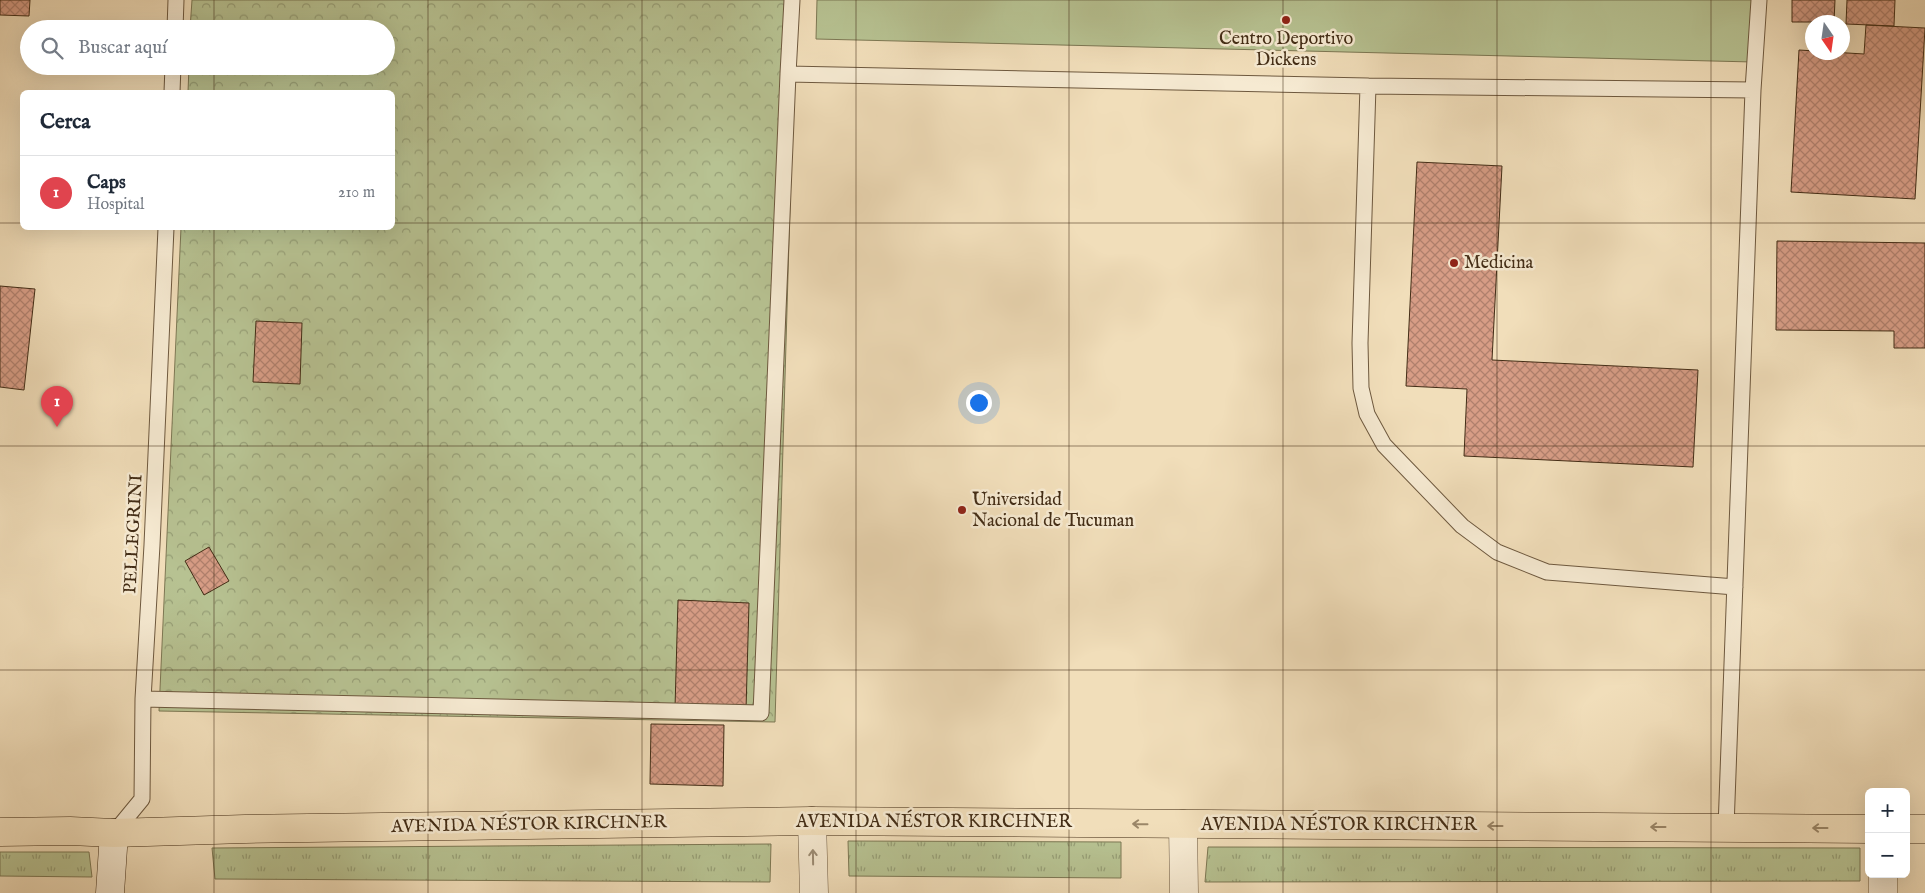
<!DOCTYPE html>
<html lang="es">
<head>
<meta charset="utf-8">
<style>
	:root { --surface:#fff; --page:#f2f2f3; --text:#1f2937; --muted:#747a83; --line:#e0e1e3; --accent:#8f2418 }
	body { margin:0; font-family:"IM FELL English",serif; background:var(--page); color:var(--text) }
	.controls { position:absolute; right:15px; bottom:15px; display:grid; overflow:hidden; border-radius:8px; box-shadow:0 5px 20px #0002 }
	.controls button { width:45px; height:45px; display:grid; place-items:center; padding:0; border:0; border-bottom:1px solid var(--line); background:var(--surface); color:var(--text); font:25px sans-serif }
	.compass { position:absolute; left:1805px; top:15px; width:45px; height:45px; border-radius:50%; background:var(--surface); box-shadow:0 5px 20px #0002; rotate:167deg }
	.you { position:absolute; left:978px; top:402px; width:18px; height:18px; margin:-12px; border:4px solid #fff; border-radius:50%; background:#1a73e8; box-shadow:0 0 0 8px #1a73e833 }
	.badge { display:grid; place-items:center; width:32px; height:32px; border-radius:50%; background:var(--accent); color:#fff; font-size:16px; font-weight:700 }
	.pin { position:absolute; translate:-50% -41px; filter:drop-shadow(0 1px 2px #0008) }
	.pin::after { content:''; position:absolute; top:26px; width:18px; height:15px; background:inherit; clip-path:polygon(0 0,100% 0,50% 100%) }
	.list { margin:0; padding:0; list-style:none }
	h2 { display:flex; justify-content:space-between; align-items:center; height:65px; margin:0; padding:0 20px; font-size:21px }
	h2 small { font-size:16px; font-weight:400; color:var(--muted) }
	.list li { display:grid; grid-template-columns:32px 1fr auto; gap:15px; align-items:center; box-sizing:border-box; height:75px; padding:0 20px; border-top:1px solid var(--line) }
	.list b { display:block; font-size:19px; white-space:nowrap }
	.list p { margin:0; font-size:16px; white-space:nowrap; color:var(--muted) }
	.list em { font-size:16px; font-style:normal; color:var(--muted) }
	.icon { flex:none; width:28px; height:28px; fill:none; stroke:currentColor; stroke-width:2; stroke-linecap:round; stroke-linejoin:round }
	.map { position:relative; flex:none; width:1925px; height:893px; overflow:hidden }
	.search { position:absolute; background:var(--surface); box-shadow:0 5px 20px #0002; left:20px; top:20px; width:375px; height:55px; display:flex; align-items:center; gap:12px; box-sizing:border-box; padding:0 18px; border-radius:28px; color:var(--muted); font-size:19px }
	.panel { position:absolute; background:var(--surface); box-shadow:0 5px 20px #0002; left:20px; top:90px; width:375px; height:140px; border-radius:8px }
	.map>svg:first-child { display:block }
</style>
</head>
<body>
<div class="map">
<svg width="1925" height="893" viewBox="0 0 1925 893">
	<defs>
		<pattern id="grass-tufts" width="24" height="20" patternUnits="userSpaceOnUse" patternTransform="scale(1.25)"><rect width="24" height="20" fill="#b7c292"/><path d="M3 7l-1-3M5 7V3M7 7l1-3M15 17l-1-3M17 17v-4M19 17l1-3" fill="none" stroke="#969e76"/></pattern>
		<pattern id="forest-crowns" width="20" height="18" patternUnits="userSpaceOnUse" patternTransform="scale(1.25)"><rect width="20" height="18" fill="#b7c292"/><path d="M2 6a3 3 0 1 1 6 0M12 15a3 3 0 1 1 6 0" fill="none" stroke="#969e76"/></pattern>
		<pattern id="building-cross-hatch" width="8" height="8" patternUnits="userSpaceOnUse" patternTransform="scale(1.25)"><rect width="8" height="8" fill="#d79d86"/><path d="M0 0l8 8M0 8l8-8" fill="none" stroke="#b0806d"/></pattern>
	</defs>
	<rect width="100%" height="100%" fill="#f1deba"/>
	<filter id="stains"><feTurbulence type="fractalNoise" baseFrequency=".004" numOctaves="4"/><feColorMatrix values="0 0 0 0 .2 0 0 0 0 .09 0 0 0 0 .02 0 0 0 .5 -.17"/></filter>
	<radialGradient id="worn" r=".72"><stop offset=".6" stop-color="#630" stop-opacity="0"/><stop offset="1" stop-color="#630" stop-opacity=".3"/></radialGradient>
	<path fill="url(#grass-tufts)" stroke="#7d7854" d="M848,841L1121,842V878L849,876Z
		M771,844L770,882L215,879L212,848Z
		M1208,847L1860,848V881L1205,882Z
		M0,852H89L92,877L0,876Z"/>
	<path fill="url(#forest-crowns)" stroke="#7d7854" d="M192,0H796L775,722L159,711L181,228H392V92H188L189,66H386V29H190Z"/>
	<path fill="#b7c292" stroke="#7d7854" d="M817,0H1755L1753,62L816,39Z"/>
	<path fill="url(#building-cross-hatch)" stroke="#432d16" d="M0,0H30L29,16L0,15Z
		M1792,0H1835L1834,22H1792Z
		M1847,0H1895L1894,26L1846,24Z
		M1866,25L1925,28L1915,199L1791,192L1799,50L1864,54Z
		M1417,162L1502,166L1492,360L1698,370L1693,467L1464,456L1467,389L1406,386Z
		M1777,241L1925,243V348H1894V331L1776,330Z
		M0,286L35,289L24,390L0,387Z
		M256,321L302,323L300,384L253,382Z
		M209,547L229,581L204,595L185,561Z
		M678,600L749,603L746,710L675,708Z
		M651,724L724,725L723,786L650,784Z"/>
	<g fill="none" stroke-linecap="round" stroke-linejoin="round">
		<g stroke="#6e593f" stroke-width="17">
			<path id="lane" d="M792,0L788,74L1368,86L1753,90L1759,0
				M175,29L176,0
				M1368,86L1360,343L1361,388L1367,414L1384,445L1462,526L1497,552L1547,572L1735,587
				M172,92L173,66
				M143,699L761,713L788,74
				M1726,828L1753,90
				M114,833L142,799L143,699L152,545L166,228"/>
		</g>
		<g stroke="#6e593f" stroke-width="29">
			<path id="street" d="M812,821L814,893
				M1183,824L1184,893
				M1883,893V874"/>
		</g>
		<g stroke="#432d16" stroke-width="29">
			<path id="secondary" d="M110,893L114,833"/>
		</g>
		<g stroke="#432d16" stroke-width="29">
			<path id="primary" d="M1906,829H1925
				M0,832L70,831L114,833L245,829L812,821L1869,829"/>
		</g>
		<use href="#lane" stroke="#f6ead2" stroke-width="15"/>
		<use href="#street" stroke="#f6ead2" stroke-width="28"/>
		<use href="#secondary" stroke="#f6ead2" stroke-width="28"/>
		<use href="#primary" stroke="#f1deba" stroke-width="28"/>
	</g>
	<defs><path id="oneway-shaft" d="M-6 0H5M1.5-3L5.5 0L1.5 3" fill="none" stroke-width="1.6" stroke-linecap="round" stroke-linejoin="round" transform="scale(1.25)"/></defs>
	<g stroke="#9a8668">
		<use href="#oneway-shaft" transform="translate(1140 824) rotate(-179)"/>
		<use href="#oneway-shaft" transform="translate(1495 826) rotate(-180)"/>
		<use href="#oneway-shaft" transform="translate(1658 827) rotate(-180)"/>
		<use href="#oneway-shaft" transform="translate(1820 828) rotate(-180)"/>
	</g>
	<use stroke="#9c8c74" href="#oneway-shaft" transform="translate(813 857) rotate(-91)"/>
	<path fill="none" stroke="#432d16" stroke-width="1" stroke-opacity="0.55" d="M214,0V29M428,0V893M642,0V893M856,0V893M1069,0V893M1283,0V893M1497,0V893M1711,0V893M214,66V92M0,223H22M392,223H1925M214,228V893M0,446H1925M0,670H1925"/>
	<g fill="#8f2418" stroke="#f6ead2" stroke-width="2">
		<circle cx="1286" cy="20" r="5"/>
		<circle cx="1454" cy="263" r="5"/>
		<circle cx="962" cy="510" r="5"/>
	</g>
	<g text-anchor="middle" dominant-baseline="central" stroke-width="5" stroke-linejoin="round" paint-order="stroke">
		<g font-size="18" fill="#432d16" stroke="#f6ead2" text-anchor="start">
			<text x="1286" y="39" text-anchor="middle">Centro Deportivo<tspan x="1286" dy="21">Dickens</tspan></text>
			<text x="1464" y="263">Medicina</text>
			<text x="972" y="500">Universidad<tspan x="972" dy="21">Nacional de Tucuman</tspan></text>
		</g>
		<g font-size="18" fill="#432d16" stroke="#f6ead2">
			<text transform="translate(134 534) rotate(-87)">PELLEGRINI</text>
			<text x="934" y="822">AVENIDA NÉSTOR KIRCHNER</text>
			<text transform="translate(529 825) rotate(-1)">AVENIDA NÉSTOR KIRCHNER</text>
			<text x="1339" y="825">AVENIDA NÉSTOR KIRCHNER</text>
		</g>
	</g>
	<rect width="100%" height="100%" filter="url(#stains)"/>
	<rect width="100%" height="100%" fill="url(#worn)"/>
</svg>
<div class="controls">
<button>+</button>
<button>−</button>
</div>
<svg class="compass" viewBox="-18 -18 36 36"><path d="M0-13l5 13h-10z" fill="#e53935"/><path d="M0 13l5-13h-10z" fill="#747a83"/></svg>
<div class="you"></div>
<div class="pin badge" style="left:57px;top:427px;background:#e0444e">1</div>
<div class="search"><svg class="icon" aria-label="search" viewBox="0 0 24 24"><circle cx="10" cy="10" r="6"/><path d="M15 15l6 6"/></svg>Buscar aquí</div>
<section class="panel">
<h2>Cerca<small></small></h2>
<ul class="list">
<li><span class="badge" style="background:#e0444e">1</span><div><b>Caps</b><p>Hospital</p></div><em>210 m</em></li>
</ul>
</section>
</div>
</body>
</html>
